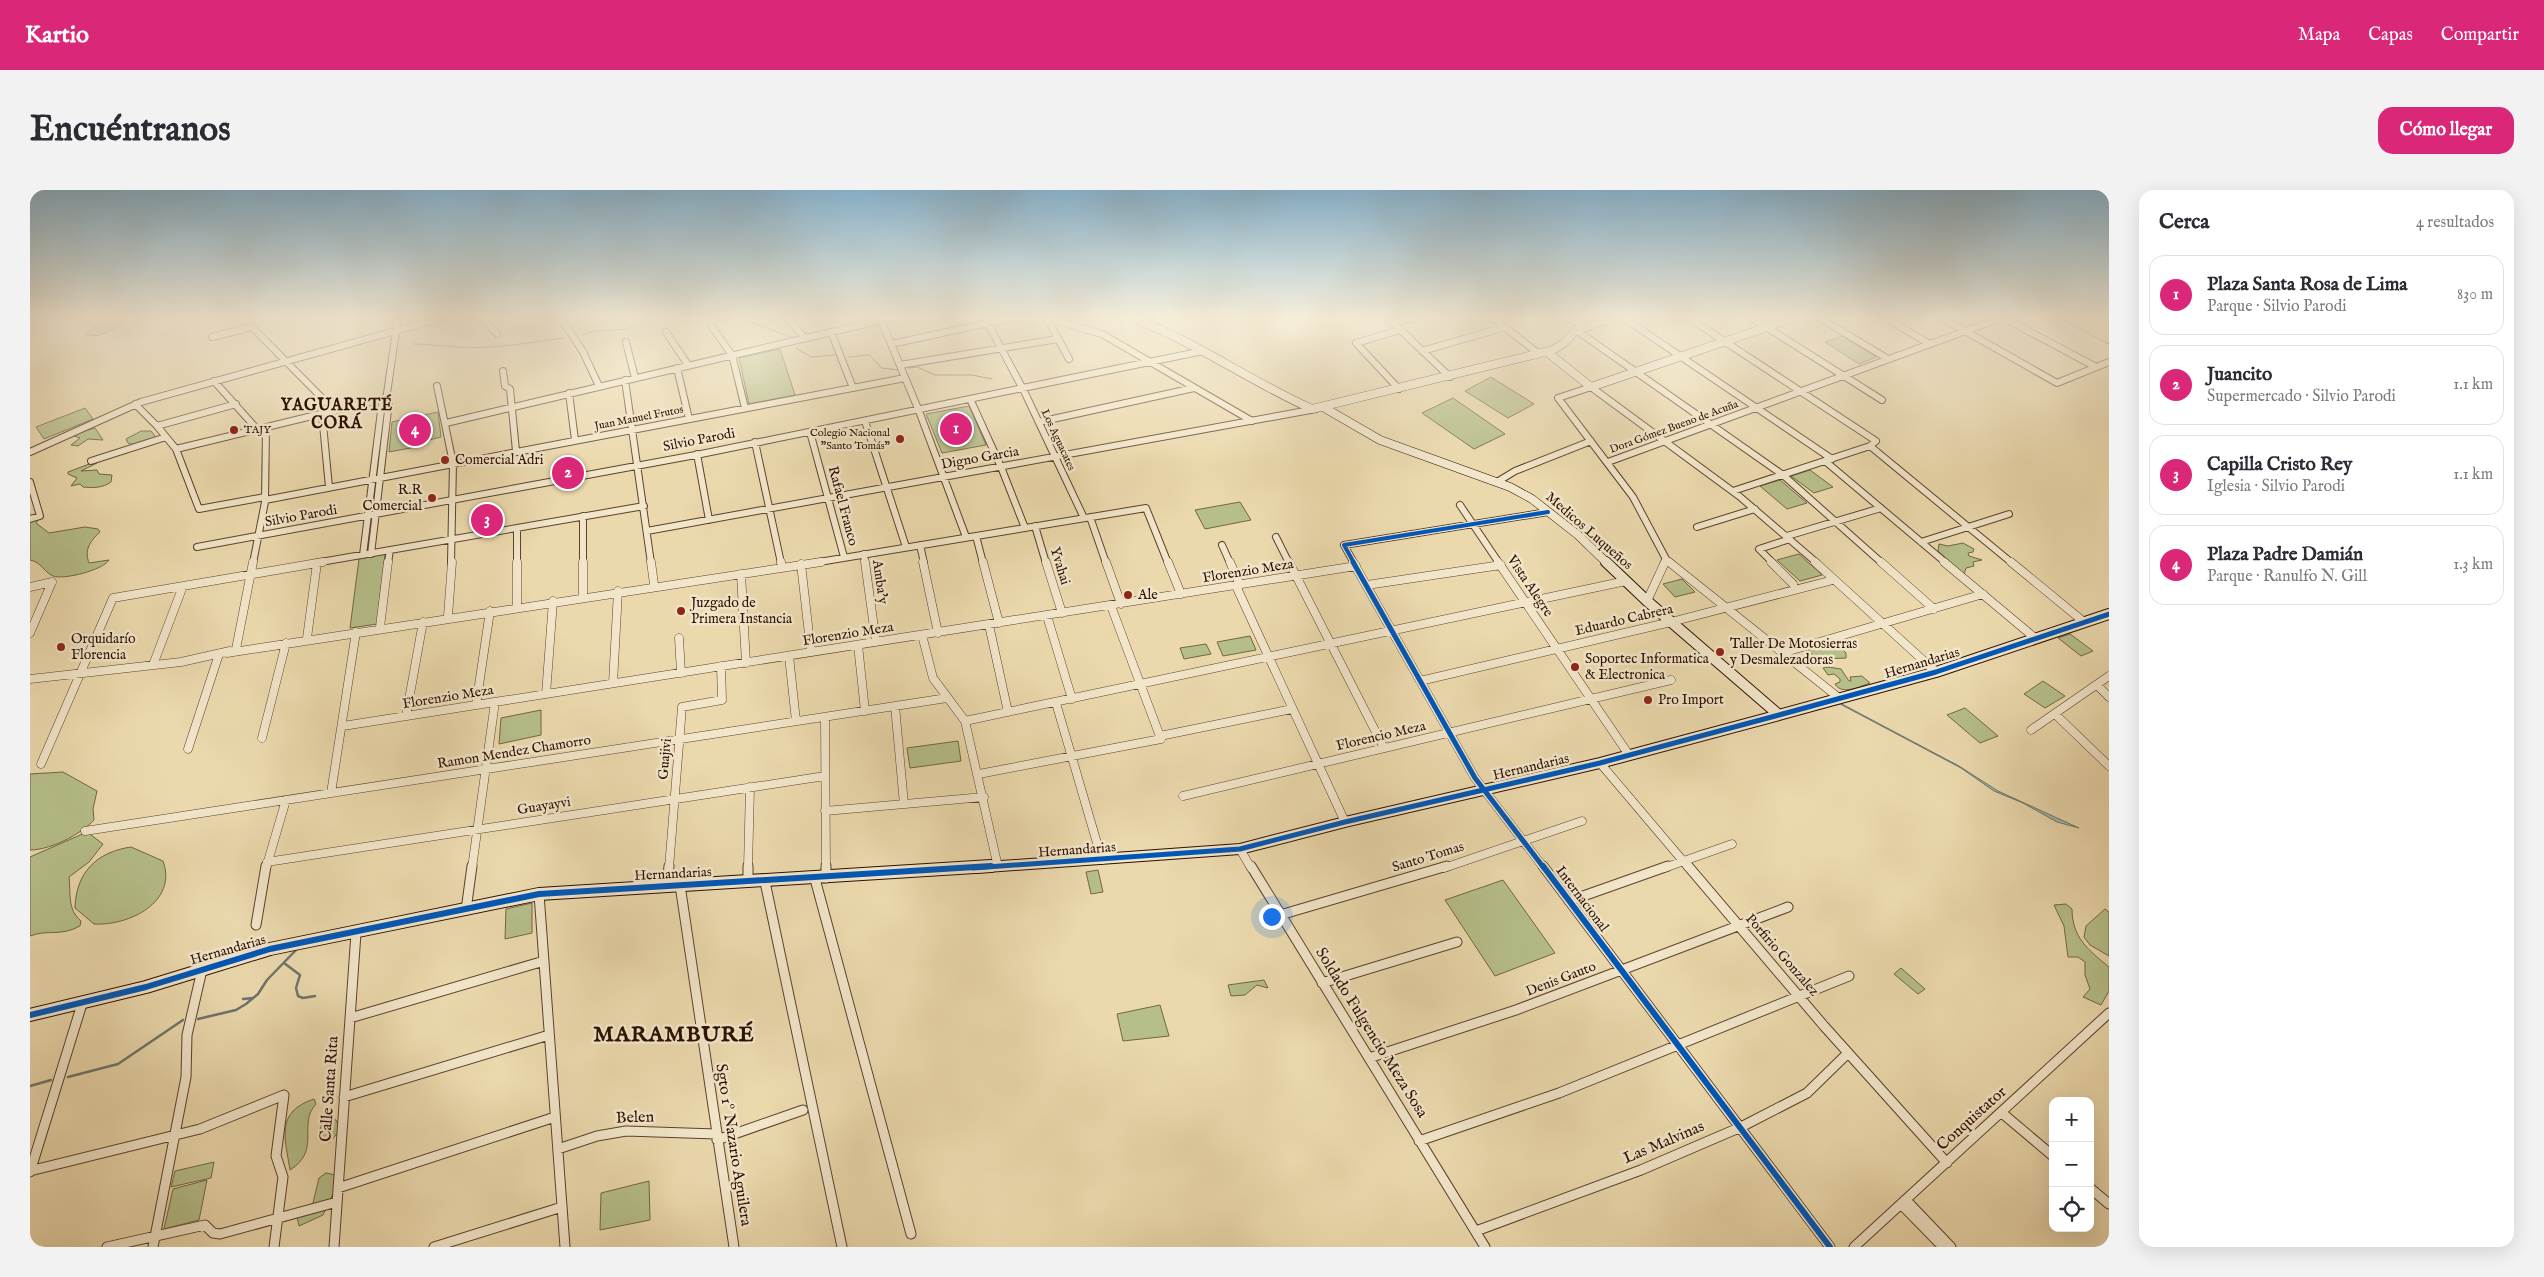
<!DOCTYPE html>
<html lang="es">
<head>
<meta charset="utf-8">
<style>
	:root { --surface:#fff; --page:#f2f2f3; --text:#2b2b33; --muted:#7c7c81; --line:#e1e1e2; --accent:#db2777 }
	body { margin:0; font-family:"IM FELL English",serif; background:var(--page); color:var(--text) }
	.controls { position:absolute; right:15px; bottom:15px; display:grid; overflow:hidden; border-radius:10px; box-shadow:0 5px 20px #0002 }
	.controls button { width:45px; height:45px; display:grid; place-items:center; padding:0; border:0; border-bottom:1px solid var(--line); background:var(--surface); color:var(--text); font:25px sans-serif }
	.you { position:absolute; left:1241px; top:726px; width:18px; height:18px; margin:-12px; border:4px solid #fff; border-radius:50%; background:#1a73e8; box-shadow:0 0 0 8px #1a73e833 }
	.badge { display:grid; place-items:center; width:32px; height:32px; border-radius:50%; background:var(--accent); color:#fff; font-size:16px; font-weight:700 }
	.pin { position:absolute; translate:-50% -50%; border:2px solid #fff; box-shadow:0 1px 5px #0006 }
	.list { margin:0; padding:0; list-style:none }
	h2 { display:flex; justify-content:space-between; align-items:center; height:65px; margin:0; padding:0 20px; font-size:21px }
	h2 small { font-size:16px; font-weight:400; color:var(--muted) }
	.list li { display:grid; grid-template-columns:32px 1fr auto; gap:15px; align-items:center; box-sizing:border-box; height:80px; margin:0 10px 10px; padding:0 10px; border:1px solid var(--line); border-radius:15px }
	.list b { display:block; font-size:19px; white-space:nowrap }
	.list p { margin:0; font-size:16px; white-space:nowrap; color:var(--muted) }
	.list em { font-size:16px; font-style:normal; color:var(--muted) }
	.icon { flex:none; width:28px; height:28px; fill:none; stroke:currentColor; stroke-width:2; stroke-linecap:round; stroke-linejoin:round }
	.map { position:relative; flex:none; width:2079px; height:1057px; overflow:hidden; border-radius:15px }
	header { display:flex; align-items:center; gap:30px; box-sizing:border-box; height:70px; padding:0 25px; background:var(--accent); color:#fff }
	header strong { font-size:24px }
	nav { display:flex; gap:28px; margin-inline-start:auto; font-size:18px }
	.intro { display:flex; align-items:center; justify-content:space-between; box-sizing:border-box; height:120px; padding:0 30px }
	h1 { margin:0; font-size:35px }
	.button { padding:12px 22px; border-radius:15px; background:var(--accent); color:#fff; font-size:18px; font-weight:700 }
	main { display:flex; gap:30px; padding:0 30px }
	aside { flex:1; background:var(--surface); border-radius:15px; box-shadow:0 5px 20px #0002 }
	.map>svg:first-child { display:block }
</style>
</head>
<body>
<header>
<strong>Kartio</strong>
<nav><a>Mapa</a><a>Capas</a><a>Compartir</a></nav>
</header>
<div class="intro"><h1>Encuéntranos</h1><a class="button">Cómo llegar</a></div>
<main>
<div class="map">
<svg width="2079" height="1057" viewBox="0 0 2079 1057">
	<rect width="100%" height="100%" fill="#ebd9ad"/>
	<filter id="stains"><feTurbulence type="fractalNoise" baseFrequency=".004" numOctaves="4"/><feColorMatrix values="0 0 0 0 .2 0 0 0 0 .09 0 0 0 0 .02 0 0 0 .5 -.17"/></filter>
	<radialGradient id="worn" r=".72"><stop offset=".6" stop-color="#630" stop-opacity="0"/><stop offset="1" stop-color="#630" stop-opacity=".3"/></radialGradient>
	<path fill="#b6bf8a" stroke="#716645" d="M91,129L94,134C83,139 68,150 56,144L69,132H81Z
		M1812,146L1846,167L1829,174L1795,152Z
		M750,159L765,205L719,214L709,168Z
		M1461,187L1504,214L1478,228L1435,201Z
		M1423,208L1475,244L1444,259L1392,223Z
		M939,216L956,255L912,263L896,224Z
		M55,218L63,229L14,249L6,237Z
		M408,222L411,247L387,253L386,257L359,262L362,232Z
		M65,238L73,250L58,249L48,256L41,255L50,248L44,246V244Z
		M111,241H121L125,246L124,248L103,255L98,253L96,249Z
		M62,273H67L51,281L67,280L69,284L82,285L81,292C73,298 63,298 53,297L50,294L41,296L47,288L38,284V282Z
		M1780,280L1803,297L1784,303L1761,286Z
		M1750,290L1777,313L1757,319L1730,296Z
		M1210,312L1221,330L1175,339L1165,320Z
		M6,329L8,330L6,333L19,343L55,337L68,339L70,342C60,351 54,360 59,373L79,370C73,380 34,390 23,386C14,382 11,372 0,370V331Z
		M1933,353L1944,359L1943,362L1938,363L1939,366L1952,370L1943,372L1944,376L1936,378L1934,385L1908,361L1909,354L1918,356Z
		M355,364L347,434L320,438L329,369Z
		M1769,364L1792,385L1770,391L1747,370Z
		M1652,389L1665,402L1645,407L1633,394Z
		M2040,444L2063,461L2051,466L2028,448Z
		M1220,446L1226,460L1193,466L1187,452Z
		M1812,449L1814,454L1811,458L1816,463V468L1790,469L1776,461Z
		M1176,454L1181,464L1154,469L1150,458Z
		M1798,477L1811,479L1819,491H1821L1820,487L1832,486L1840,493C1831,496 1812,506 1805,494L1810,492V489L1804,484L1798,485L1793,478Z
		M2013,491L2035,506L2015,518L1994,504Z
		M1935,518L1968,546L1950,553L1917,525Z
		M511,520V545L469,554L471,528Z
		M928,551L931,571L880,578L877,558Z
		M33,582L67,601L63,619L64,630C50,645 20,660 0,660V584Z
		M57,642L73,654L59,672L39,687C41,704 37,719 51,731L50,736C30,747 18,739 0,746V667Z
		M101,657L133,671C148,712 99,736 64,734L45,718C46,682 67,662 101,657Z
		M1068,680L1073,702L1061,704L1056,682Z
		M1473,690L1525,763L1465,786L1415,710Z
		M502,713V743L475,749L476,719Z
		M2036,714L2042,719C2042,747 2058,760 2079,777V801L2071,815L2053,807L2060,799L2055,785V772L2048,767H2038L2034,736L2024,715Z
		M2075,719L2079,722V766L2060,755L2054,747L2056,736Z
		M1871,778L1895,799L1888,804L1864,784Z
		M1234,790L1238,798L1227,795L1215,805L1201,806L1198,795Z
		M1130,815L1139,846L1093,851L1087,824Z
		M284,909L286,914C267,934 292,960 260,980C255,948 245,922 284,909Z
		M295,926L306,930L310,940L299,953L292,950L290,939Z
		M184,972L181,988L141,997L145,981Z
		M296,983L306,985L307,995L293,1025L269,1036L267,1027L283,1013L289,988Z
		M177,990L169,1030L134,1039L143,999Z
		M619,991L620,1030L570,1040L571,1003Z"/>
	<path fill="#9ab9b2" stroke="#6e756b" d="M1810,513L1929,576L1968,601L2049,638L2027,632L1993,613L1964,601L1931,578L1810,514L1755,528Z"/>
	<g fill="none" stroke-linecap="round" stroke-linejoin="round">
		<path stroke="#6e756b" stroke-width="1" d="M709,128L764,148
			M551,145L567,141L595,139L626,128
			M383,154C398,154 411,156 426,157C461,160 500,152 535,148
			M766,158L781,167L805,165
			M818,167L840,165L851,178L869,180
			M879,178L887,177L905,185H942L962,189"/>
		<path stroke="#6e756b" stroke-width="2.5" d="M254,773L270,785L266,798L268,806L273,808L285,806
			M213,809L223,808
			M168,829L206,820L216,814L228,804L237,790L266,760
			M38,887L88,874L153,830
			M0,896L21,890"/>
		<g stroke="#5c412b" stroke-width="8">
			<path id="street-far2" d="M452,128L467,144
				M531,128L553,162L569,196
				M757,128L775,148
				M955,128L994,201L1054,328
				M1017,128L1072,144L1222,231
				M1017,128L1039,169
				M1358,128L1420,187
				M1463,128L1509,164
				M1539,128L1554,136
				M1594,128L1802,269
				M1659,128L1846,251L1840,256L1703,301
				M1722,128L1852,210
				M1790,128L1858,169
				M1855,128L1900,154
				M1912,128L2027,193L2079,172
				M1974,128L2066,177
				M851,130L889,221L936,347
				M1363,132L1387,128
				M682,137L702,165L715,218
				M1546,140L1753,285L1852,373
				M636,142L658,175
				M801,142L823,198
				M182,147L222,137L305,221
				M596,152L605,188
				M861,154L982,128
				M1392,161L1475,137
				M870,175L1028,149
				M647,178L659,229
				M473,181L475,196L480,199L486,261
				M595,190L621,373
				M184,191L227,239
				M407,196L423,273L421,373
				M1369,199L1326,153L1370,140
				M539,203L545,250
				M356,210L368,128
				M941,211L971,277L995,338
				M105,214L127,236
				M206,214L127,236L146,259L169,319L235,307
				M292,224L299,297
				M835,231L876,357
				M1009,232L1164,198
				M416,233L861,128
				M780,242L814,367
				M725,252L751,373
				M1840,256L1982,373
				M146,259L356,208
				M0,262L111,212L412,128
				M667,264L679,330
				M61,271L136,247
				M1795,271L1916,373
				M1578,272L1971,128
				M0,292L10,326L0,329
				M1467,292L1485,281L1561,251
				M235,310L875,188
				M1430,315L1469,373
				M553,326V373
				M1060,327L1076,373
				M1005,336L1016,373
				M1667,337L1725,319
				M487,338V373
				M617,341L1286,219
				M946,346L953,373
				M1757,346L1851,318
				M1246,347L1259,373
				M1891,352L1979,324
				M890,355L894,373
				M1192,355L1200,373
				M167,357L671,264L1173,161
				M341,364L359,212L356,210
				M834,364L835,373
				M333,365L352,213L356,210
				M1636,369L1641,373
				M223,373L235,312L236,237
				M285,373L614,316
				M358,373L360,360
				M783,373L1116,318L1138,373
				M1324,373L1314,355L1518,322
				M1634,373L1636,369L1603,307L1528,208L1561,197L1709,306L1787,373
				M1743,373L1729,359L1760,349"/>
		</g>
		<g stroke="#5c412b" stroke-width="9">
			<path id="street-far1" d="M487,372V415
				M553,372V405
				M621,372L624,394
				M751,372L752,377
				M835,372L846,452
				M893,372L908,443
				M953,372L969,433
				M1016,372L1032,423
				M1076,372L1091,414
				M1138,372L1151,404
				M1200,372L1210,395
				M1259,372L1354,558
				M1323,372L1445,588L1514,678
				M1468,372L1599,565
				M1639,372L1809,508
				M1741,372L1763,394
				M1785,372L1906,482
				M1851,372L1904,419
				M1914,372L2005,448
				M1981,372L2054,432
				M771,374L781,462
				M711,384L716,473
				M1337,395L1471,375
				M1206,396L1315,632
				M0,397L22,392
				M1617,411L1635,372
				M418,426L422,372
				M1017,426L1042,509
				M959,435L978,522
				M350,437L358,372
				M0,443L22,392
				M892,445L903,488L935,531L968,677
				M277,448L287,373
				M649,448L651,483
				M828,455L835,521
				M206,459L223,372
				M197,463L791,372
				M1752,463L1953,404
				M759,466L766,531
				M123,475L153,396
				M0,489L151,472L200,461
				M1390,491L1641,432L1803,390
				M583,493L588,401
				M2067,495L2079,507
				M516,504L523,411
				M1026,513L1072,670
				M446,515L460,421
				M865,516L874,614
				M2025,524L2079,576
				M376,526L393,432
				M795,527L796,678
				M935,531L1596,391
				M313,536L1326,376
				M2001,540L2079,486
				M1130,546L1262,519
				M232,548L256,453
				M158,559L189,464
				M1570,573L1659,678
				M11,574L83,408L293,372
				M949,584L1131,549L1081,416
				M301,603L326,442
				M1153,606L1641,490
				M795,621L954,607
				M55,641L917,508
				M1210,659L1221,678
				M237,672L795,586
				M236,678L256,610
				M442,678L465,512
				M639,678L652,517L692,510L691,476
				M718,678L720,597
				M1414,678L1552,631
				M1634,678L1702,654"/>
		</g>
		<g stroke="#5c412b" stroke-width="11">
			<path id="street" d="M796,676V688
				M1221,676L1455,1057
				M1513,676L1800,1057
				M1658,676L1794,836L1917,973
				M785,689L881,1044
				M718,692V676
				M735,692L812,1057
				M650,695L704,1057
				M637,696L639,676
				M509,704L535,1057
				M1539,711L1638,676
				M436,720L442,676
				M1250,725L1417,676
				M226,735L236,676
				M1292,793L1427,752
				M320,828L514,771
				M1339,868L1486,820L1758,717
				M314,907L519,845
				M1972,923L2023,966
				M687,950L773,920
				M1389,951L1529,903L1819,786
				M528,959L567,946L596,941L686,944
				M0,981L170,939L254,905
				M0,982L52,814
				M308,998L525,927
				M2060,998L2079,1014
				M1876,1010L1921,1057
				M1871,1014L1913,1057
				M1446,1041L1611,980L1711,937L1777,903L1818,863
				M77,1057L175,1035L183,1043L190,1044L307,1012
				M123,1057L156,887L157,845L172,780
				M244,1057L253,987L246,966L254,905
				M304,1057L326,743
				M404,1057L532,1017
				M1824,1057L2079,823"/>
		</g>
		<g stroke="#2c0e00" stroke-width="9">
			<path id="secondary-far2" d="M1102,128C1165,151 1221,192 1282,219L1523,160L1534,153L1546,140L1583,128
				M1549,128V133
				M1517,162L1561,197L1764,128
				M1293,217L1350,250L1480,297L1502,309L1548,345L1577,373"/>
		</g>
		<g stroke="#2c0e00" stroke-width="12">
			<path id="secondary-far1" d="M1576,372L1617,411L1749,525
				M943,678L1210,659L1315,632L1570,573L1749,525L1906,482L2079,424"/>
		</g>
		<g stroke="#2c0e00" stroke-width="14">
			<path id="secondary" d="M0,825L116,797L240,759L509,704L961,676"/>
		</g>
		<g stroke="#2c0e00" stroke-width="10">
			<path id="primary" d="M2039,128L2079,149
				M2058,128L2079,139"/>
		</g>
		<use href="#street-far2" stroke="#f2e6ca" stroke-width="6"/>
		<use href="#street-far1" stroke="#f2e6ca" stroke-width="8"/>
		<use href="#street" stroke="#f2e6ca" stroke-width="9"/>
		<use href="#secondary-far2" stroke="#f2e6ca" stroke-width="8"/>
		<use href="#secondary-far1" stroke="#f2e6ca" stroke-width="10"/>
		<use href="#secondary" stroke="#f2e6ca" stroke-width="12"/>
		<use href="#primary" stroke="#e6bc76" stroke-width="9"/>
		<g stroke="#f2e6ca" stroke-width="6">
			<path id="cycleway-far2" d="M1324,373L1314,355L1518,322"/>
		</g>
		<g stroke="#f2e6ca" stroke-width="8">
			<path id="cycleway-far1" d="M1323,372L1445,588L1514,678
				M943,678L1210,659L1315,632L1570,573L1749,525L1906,482L2079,424"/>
		</g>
		<g stroke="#f2e6ca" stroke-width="9">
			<path id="cycleway" d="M1513,676L1800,1057
				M0,825L116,797L240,759L509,704L961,676"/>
		</g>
		<use href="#cycleway-far2" stroke="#0057b8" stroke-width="4"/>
		<use href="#cycleway-far1" stroke="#0057b8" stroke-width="5"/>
		<use href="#cycleway" stroke="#0057b8" stroke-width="6"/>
	</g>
	<linearGradient id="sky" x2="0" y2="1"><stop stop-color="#89b6d2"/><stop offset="0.46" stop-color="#f6eeda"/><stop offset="1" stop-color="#f6eeda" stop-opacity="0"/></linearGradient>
	<rect width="2079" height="276" fill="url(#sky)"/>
	<g fill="#8f2418" stroke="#f2e6ca" stroke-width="2">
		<circle cx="204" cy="240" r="5"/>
		<circle cx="870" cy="249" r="5"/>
		<circle cx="415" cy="270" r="5"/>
		<circle cx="402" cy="308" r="5"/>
		<circle cx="1098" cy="405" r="5"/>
		<circle cx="651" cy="421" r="5"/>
		<circle cx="31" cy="457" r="5"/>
		<circle cx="1690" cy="462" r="5"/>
		<circle cx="1545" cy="477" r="5"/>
		<circle cx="1618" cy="510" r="5"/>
	</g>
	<g text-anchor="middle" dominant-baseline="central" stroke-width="5" stroke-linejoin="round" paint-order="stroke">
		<g font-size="11" fill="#2c0e00" stroke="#f2e6ca">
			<text transform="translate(609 228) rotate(-11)">Juan Manuel Frutos</text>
			<text transform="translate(1644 237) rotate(-20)">Dora Gómez Bueno de Acuña</text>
			<text transform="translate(1028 250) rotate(65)">Los Aguacates</text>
		</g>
		<g font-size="11" fill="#2c0e00" stroke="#f2e6ca" text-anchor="start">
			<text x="214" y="240">TAJY</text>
			<text x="860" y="243" text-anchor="end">Colegio Nacional<tspan x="860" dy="13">"Santo Tomás"</tspan></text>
		</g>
		<g font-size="14" fill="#2c0e00" stroke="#f2e6ca">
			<text transform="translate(669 250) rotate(-11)">Silvio Parodi</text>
			<text transform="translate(950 268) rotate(-10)">Digno Garcia</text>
			<text transform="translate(813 316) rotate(75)">Rafael Franco</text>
			<text transform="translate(271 326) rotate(-10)">Silvio Parodi</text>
			<text transform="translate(1559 341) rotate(41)">Medicos Luqueños</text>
			<text transform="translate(1030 376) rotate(73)">Yvahai</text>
			<text transform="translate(1218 381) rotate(-9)">Florenzio Meza</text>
			<text transform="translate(850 392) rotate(82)">Amba'y</text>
			<text transform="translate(1500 396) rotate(56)">Vista Alegre</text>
			<text transform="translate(1594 430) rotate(-13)">Eduardo Cabrera</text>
			<text transform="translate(818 444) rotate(-9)">Florenzio Meza</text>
			<text transform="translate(1892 473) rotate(-17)">Hernandarias</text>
			<text transform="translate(418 507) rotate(-9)">Florenzio Meza</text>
			<text transform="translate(1351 546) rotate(-13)">Florencio Meza</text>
			<text transform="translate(484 562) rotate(-9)">Ramon Mendez Chamorro</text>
			<text transform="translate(635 569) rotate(-85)">Guajivi</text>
			<text transform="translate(1501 577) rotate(-13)">Hernandarias</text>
			<text transform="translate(514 616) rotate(-9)">Guayayvi</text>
			<text transform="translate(1047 660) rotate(-4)">Hernandarias</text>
			<text transform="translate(1398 667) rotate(-17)">Santo Tomas</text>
			<text transform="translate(643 684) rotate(-3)">Hernandarias</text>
			<text transform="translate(1552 709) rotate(53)">Internacional</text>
			<text transform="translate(198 760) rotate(-16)">Hernandarias</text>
			<text transform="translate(1752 765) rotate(49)">Porfirio Gonzalez</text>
			<text transform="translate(1531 789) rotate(-21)">Denis Gauto</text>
		</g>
		<g font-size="14" fill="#2c0e00" stroke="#f2e6ca" text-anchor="start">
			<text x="425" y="270">Comercial Adri</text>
			<text x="392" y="300" text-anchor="end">R.R<tspan x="392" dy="16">Comercial</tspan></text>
			<text x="1108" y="405">Ale</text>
			<text x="661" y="413">Juzgado de<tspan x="661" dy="16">Primera Instancia</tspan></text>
			<text x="41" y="449">Orquidarío<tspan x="41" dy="16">Florencia</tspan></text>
			<text x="1700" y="454">Taller De Motosierras<tspan x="1700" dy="16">y Desmalezadoras</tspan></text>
			<text x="1555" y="469">Soportec Informatica<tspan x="1555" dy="16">&amp; Electronica</tspan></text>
			<text x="1628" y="510">Pro Import</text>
		</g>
		<g font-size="16" font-weight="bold" letter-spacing="1" fill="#2c0e00" stroke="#f2e6ca">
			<text x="307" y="216">YAGUARETÉ<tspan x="307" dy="18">CORÁ</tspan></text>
		</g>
		<g font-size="16" fill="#2c0e00" stroke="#f2e6ca">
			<text transform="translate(1341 843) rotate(58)">Soldado Fulgencio Meza Sosa</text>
			<text transform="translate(300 899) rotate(-86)">Calle Santa Rita</text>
			<text transform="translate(605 928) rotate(-2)">Belen</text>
			<text transform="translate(1942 929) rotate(-42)">Conquistator</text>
			<text transform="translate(1634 953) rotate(-23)">Las Malvinas</text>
			<text transform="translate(703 955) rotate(81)">Sgto 1º Nazario Aguilera</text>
		</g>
		<g font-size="22" font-weight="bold" letter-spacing="1" fill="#2c0e00" stroke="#f2e6ca">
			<text x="644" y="845">MARAMBURÉ</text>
		</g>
	</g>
	<rect width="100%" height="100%" filter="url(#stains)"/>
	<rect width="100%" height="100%" fill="url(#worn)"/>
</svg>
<div class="controls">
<button>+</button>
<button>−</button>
<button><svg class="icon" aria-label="locate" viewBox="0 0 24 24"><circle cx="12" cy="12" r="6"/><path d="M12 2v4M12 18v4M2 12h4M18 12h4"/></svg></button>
</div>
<div class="you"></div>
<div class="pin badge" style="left:926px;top:239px">1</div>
<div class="pin badge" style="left:538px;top:283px">2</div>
<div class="pin badge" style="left:457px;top:330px">3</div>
<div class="pin badge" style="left:385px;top:240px">4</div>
</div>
<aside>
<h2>Cerca<small>4 resultados</small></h2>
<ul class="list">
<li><span class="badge">1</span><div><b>Plaza Santa Rosa de Lima</b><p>Parque · Silvio Parodi</p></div><em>830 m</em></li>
<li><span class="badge">2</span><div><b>Juancito</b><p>Supermercado · Silvio Parodi</p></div><em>1.1 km</em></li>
<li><span class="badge">3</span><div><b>Capilla Cristo Rey</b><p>Iglesia · Silvio Parodi</p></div><em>1.1 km</em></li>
<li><span class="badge">4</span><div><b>Plaza Padre Damián</b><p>Parque · Ranulfo N. Gill</p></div><em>1.3 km</em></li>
</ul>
</aside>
</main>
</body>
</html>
